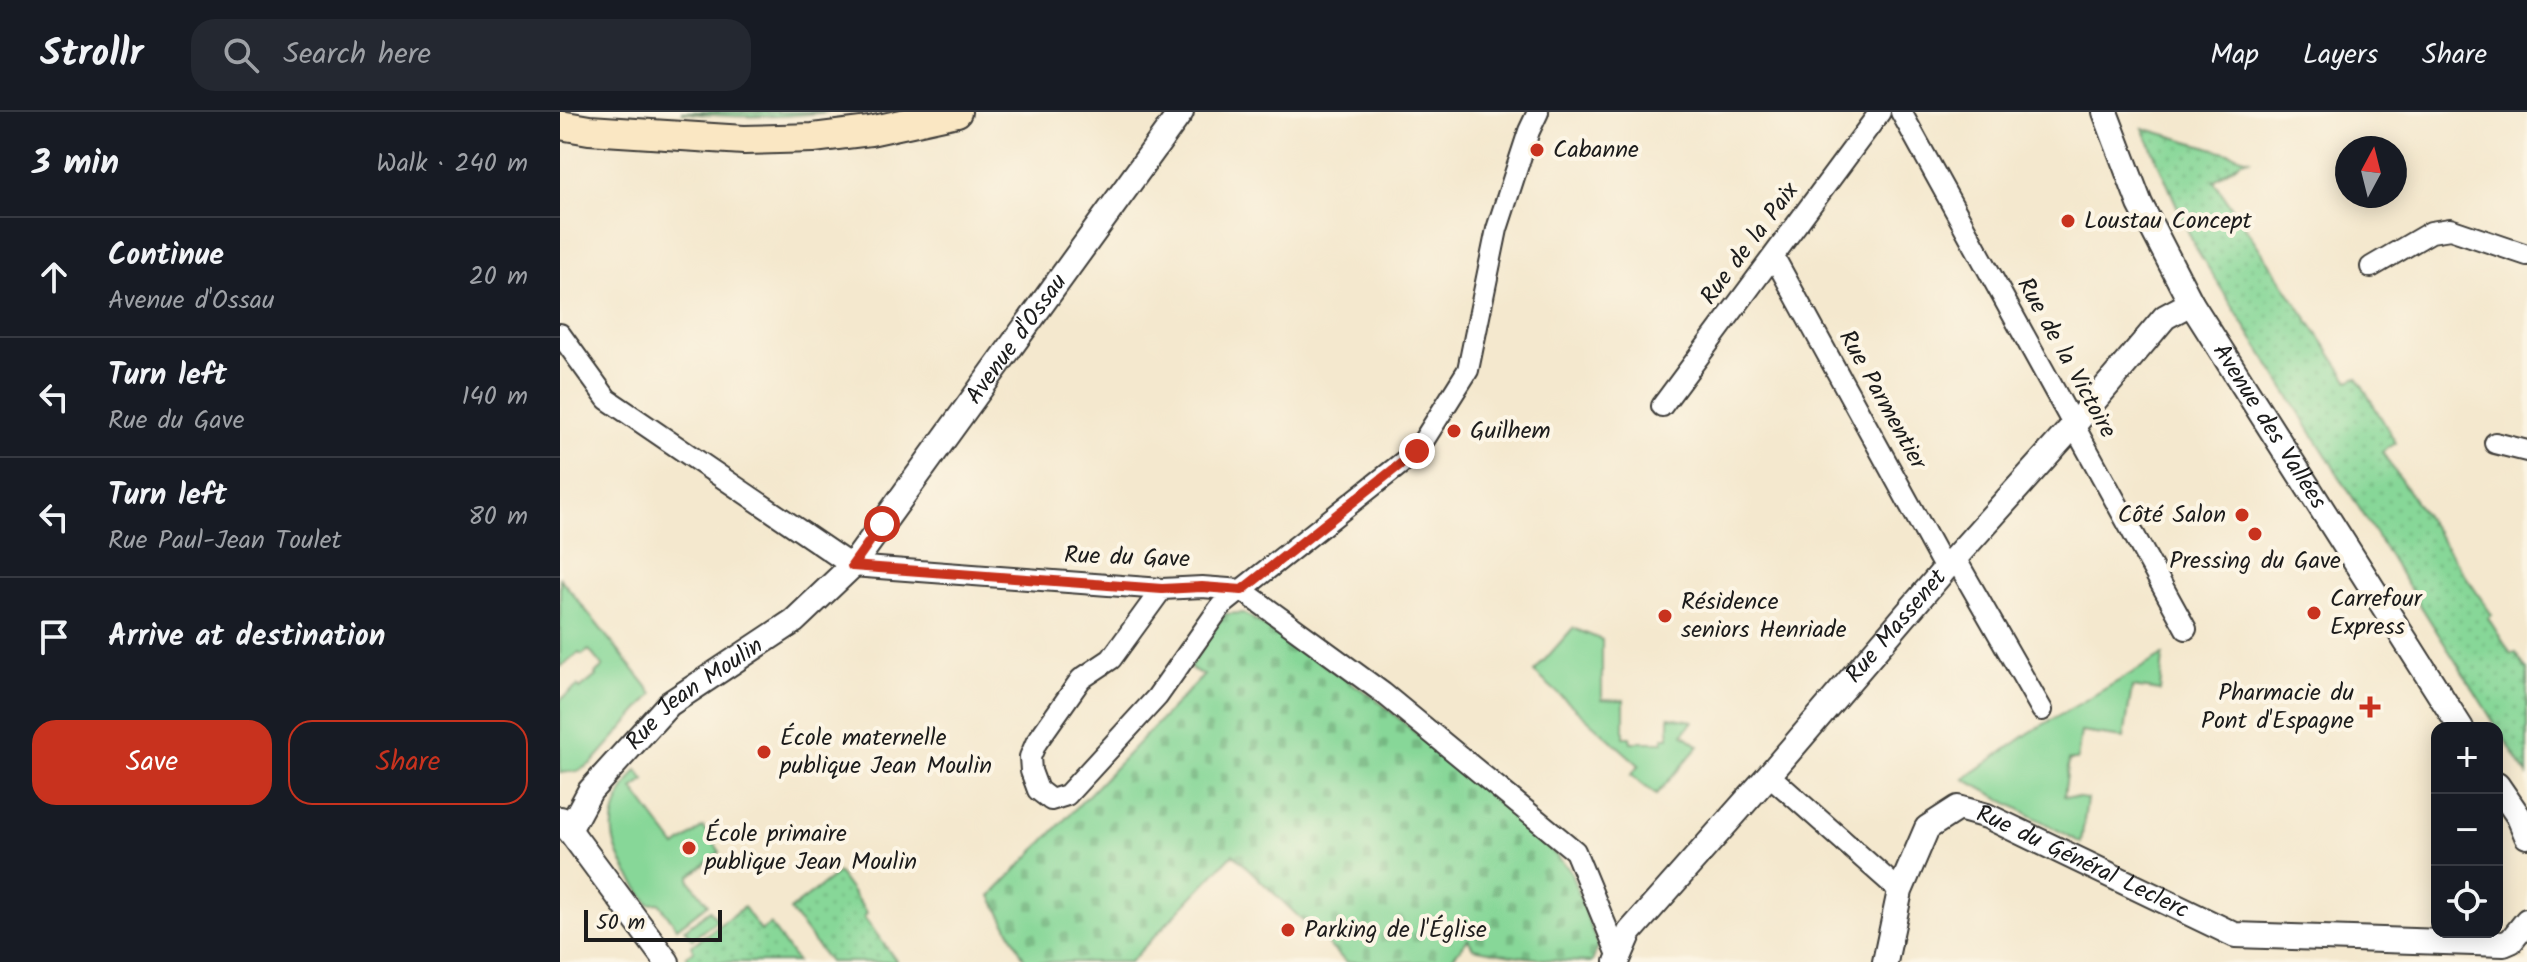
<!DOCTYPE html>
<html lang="en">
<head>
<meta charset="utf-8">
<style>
	:root { --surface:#171b24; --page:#242831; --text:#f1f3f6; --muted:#9ea1a6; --line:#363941; --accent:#c8321e }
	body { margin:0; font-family:Kalam,sans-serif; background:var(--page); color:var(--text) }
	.controls { position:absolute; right:24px; bottom:24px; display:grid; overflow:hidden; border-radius:16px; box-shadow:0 4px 20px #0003 }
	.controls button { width:72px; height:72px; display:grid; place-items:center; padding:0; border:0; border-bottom:2px solid var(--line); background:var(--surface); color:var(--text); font:40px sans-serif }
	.compass { position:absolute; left:1775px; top:24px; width:72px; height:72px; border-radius:50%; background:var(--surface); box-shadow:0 4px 20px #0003; rotate:7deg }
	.scale { position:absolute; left:24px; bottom:20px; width:138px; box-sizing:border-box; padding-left:8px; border:4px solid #1c1c1c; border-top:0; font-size:22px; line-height:28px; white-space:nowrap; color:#1c1c1c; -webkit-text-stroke:6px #fcf5e5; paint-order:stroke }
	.stop { position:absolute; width:24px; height:24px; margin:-18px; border:6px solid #c8321e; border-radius:50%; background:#fff }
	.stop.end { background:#c8321e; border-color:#fff; box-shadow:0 2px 8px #0008 }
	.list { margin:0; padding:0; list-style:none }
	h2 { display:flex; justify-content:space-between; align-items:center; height:104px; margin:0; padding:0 32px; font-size:34px }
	h2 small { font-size:26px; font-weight:400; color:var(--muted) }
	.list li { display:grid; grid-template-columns:52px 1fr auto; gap:24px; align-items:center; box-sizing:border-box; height:120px; padding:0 32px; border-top:2px solid var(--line) }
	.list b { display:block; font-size:30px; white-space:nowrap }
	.list p { margin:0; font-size:26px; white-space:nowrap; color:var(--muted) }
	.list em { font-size:26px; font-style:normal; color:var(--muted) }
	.actions { display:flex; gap:16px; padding:24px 32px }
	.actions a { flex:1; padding:18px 0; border:2px solid var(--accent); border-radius:24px; text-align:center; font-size:28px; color:var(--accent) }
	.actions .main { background:var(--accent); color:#fff }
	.icon { flex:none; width:44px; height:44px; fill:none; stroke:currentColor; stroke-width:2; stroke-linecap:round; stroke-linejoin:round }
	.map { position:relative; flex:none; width:1967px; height:850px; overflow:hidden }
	header { display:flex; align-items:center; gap:48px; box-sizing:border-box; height:112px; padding:0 40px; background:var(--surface); border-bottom:2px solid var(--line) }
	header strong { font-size:38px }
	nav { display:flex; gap:44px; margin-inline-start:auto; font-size:28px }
	.search { width:560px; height:72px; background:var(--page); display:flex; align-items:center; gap:20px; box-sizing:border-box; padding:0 28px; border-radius:24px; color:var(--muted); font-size:30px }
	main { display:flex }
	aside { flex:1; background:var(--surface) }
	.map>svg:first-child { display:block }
</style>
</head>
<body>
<header>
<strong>Strollr</strong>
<div class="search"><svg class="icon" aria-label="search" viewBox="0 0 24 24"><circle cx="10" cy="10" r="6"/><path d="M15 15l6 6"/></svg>Search here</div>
<nav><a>Map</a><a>Layers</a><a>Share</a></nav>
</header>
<main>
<aside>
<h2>3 min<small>Walk · 240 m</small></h2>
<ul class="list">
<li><svg class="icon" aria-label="ahead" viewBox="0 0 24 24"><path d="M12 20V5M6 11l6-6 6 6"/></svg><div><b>Continue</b><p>Avenue d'Ossau</p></div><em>20 m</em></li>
<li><svg class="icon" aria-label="left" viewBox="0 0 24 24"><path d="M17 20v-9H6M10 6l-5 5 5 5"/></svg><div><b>Turn left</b><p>Rue du Gave</p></div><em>140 m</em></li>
<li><svg class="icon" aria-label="left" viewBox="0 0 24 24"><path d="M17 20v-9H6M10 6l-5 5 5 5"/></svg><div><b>Turn left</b><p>Rue Paul-Jean Toulet</p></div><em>80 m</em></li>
<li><svg class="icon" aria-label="arrive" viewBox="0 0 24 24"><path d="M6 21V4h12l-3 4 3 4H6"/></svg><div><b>Arrive at destination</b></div></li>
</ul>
<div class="actions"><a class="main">Save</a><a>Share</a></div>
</aside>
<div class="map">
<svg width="1967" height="850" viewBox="0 0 1967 850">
	<defs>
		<pattern id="cemetery-stones" width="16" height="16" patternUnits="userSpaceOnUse" patternTransform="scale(2)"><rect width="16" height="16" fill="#87d798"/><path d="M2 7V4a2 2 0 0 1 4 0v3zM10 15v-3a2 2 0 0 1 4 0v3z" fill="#74b882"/></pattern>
		<pattern id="park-dots" width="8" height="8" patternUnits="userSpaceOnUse" patternTransform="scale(2)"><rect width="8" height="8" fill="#87d798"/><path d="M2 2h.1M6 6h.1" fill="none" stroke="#74b882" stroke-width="1.8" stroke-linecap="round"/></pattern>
	</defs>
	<rect width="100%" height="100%" fill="#fcf5e5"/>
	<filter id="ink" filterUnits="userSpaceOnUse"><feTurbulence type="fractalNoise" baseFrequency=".0125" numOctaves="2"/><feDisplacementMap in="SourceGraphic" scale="16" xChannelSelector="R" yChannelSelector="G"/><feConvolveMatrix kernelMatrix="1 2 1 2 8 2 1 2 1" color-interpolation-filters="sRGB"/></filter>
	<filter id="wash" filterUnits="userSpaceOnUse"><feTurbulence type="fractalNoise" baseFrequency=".006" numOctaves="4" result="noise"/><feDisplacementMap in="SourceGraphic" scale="32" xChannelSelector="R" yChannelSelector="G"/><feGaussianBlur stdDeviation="1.8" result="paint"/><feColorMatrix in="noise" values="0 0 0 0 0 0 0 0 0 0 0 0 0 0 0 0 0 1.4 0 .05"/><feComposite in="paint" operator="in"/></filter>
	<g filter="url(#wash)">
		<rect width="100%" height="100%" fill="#f4e8ce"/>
		<path fill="#87d798" stroke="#527a5a" stroke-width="2" d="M0,466L93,582L32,651L18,659L0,661V588L18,574L20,577L36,564L35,562L43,555L29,538L22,543L19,541L0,555Z
			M1013,516L1042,528V587L1064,588V625H1070L1071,630H1103V625H1109V605L1133,609L1123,622L1139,634L1096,683L1071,663L1079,653L974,560Z
			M1603,543L1600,579L1572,575L1564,626L1521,620L1517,648H1509L1504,684L1527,687L1521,731L1404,667L1469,621Z
			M77,658L85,668L73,677L116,735L143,715L160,740L130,764V769L148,792L117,816L99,791L89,792C53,742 35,714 77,658Z
			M150,798L157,808L132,827L125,817Z"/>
		<path fill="url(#cemetery-stones)" stroke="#527a5a" stroke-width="2" d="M684,501L816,587L984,731L1010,758L1038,835L1032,850C992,850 952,844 913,836L908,827L889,850H786L673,742L570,850H466L431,784L644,563L629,556L664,502Z"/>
		<path fill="url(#park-dots)" stroke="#527a5a" stroke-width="2" d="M121,0H268C218,6 171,6 121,0Z
			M1583,16L1689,47L1681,49L1654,69L1789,269L1797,265L1836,331L1822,340L1932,503L1928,506L1951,542L1955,541L1967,558V663L1634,133Z
			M278,761L307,801L304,805L337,850H269L230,798Z
			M184,795L201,819L210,812L237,850H130L126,844L134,839L131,834Z"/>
	</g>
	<g filter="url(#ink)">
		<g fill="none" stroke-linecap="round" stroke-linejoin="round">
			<g stroke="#3c3b37" stroke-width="24">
				<path id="minor" d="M1341,0L1626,517
					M1214,145L1385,457
					M1811,155L1871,120L1890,117L1967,143
					M0,222L47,287L292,454L602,477L642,475L682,478L823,581L1015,739L1058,843
					M1102,294L1320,0
					M1935,331L1967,339
					M1395,446L1482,598
					M602,477L551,547L521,567L476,631L470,645L471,659L478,678L491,688L507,683L597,585L661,494L857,339L908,258L937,117L969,19L978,0
					M1209,663L1340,779"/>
			</g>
			<g stroke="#3c3b37" stroke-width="28">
				<g id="tertiary">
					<path id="s1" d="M1545,0L1580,92L1631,191L1901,616"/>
					<path d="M1937,673L1959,705L1967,724"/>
					<path d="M1,707L107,850"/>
					<path id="s2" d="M9,718L30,679L109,592L234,509L292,454L621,0"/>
					<path id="s3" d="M1057,850L1070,820L1209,663L1385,457L1513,314L1605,205L1631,191"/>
					<path id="s4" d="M1325,850L1340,779L1367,716L1398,696L1427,704L1675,823L1944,832L1951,829L1967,809"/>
				</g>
			</g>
			<g stroke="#3c3b37" stroke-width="32">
				<path id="secondary" d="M0,13L29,18L184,28L253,26L310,19L397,0"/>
			</g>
			<use href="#minor" stroke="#fff" stroke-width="20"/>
			<use href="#tertiary" stroke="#fff" stroke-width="24"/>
			<use href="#secondary" stroke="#fae7c3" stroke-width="28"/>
		</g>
	</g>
	<g fill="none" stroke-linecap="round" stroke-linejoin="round" filter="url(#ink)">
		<path stroke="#c8321e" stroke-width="10" d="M322,412L292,454L602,477L642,475L682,478L857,339"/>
	</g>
	<g fill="#c8321e" stroke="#fcf5e5" stroke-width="3">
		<circle cx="977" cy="38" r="8"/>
		<circle cx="1508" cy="109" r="8"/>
		<circle cx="894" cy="319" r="8"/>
		<circle cx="1682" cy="403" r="8"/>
		<circle cx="1695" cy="422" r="8"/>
		<circle cx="1754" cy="501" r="8"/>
		<circle cx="1105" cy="504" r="8"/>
		<path d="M1806 583h8v8h8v8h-8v8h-8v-8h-8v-8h8z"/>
		<circle cx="204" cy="640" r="8"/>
		<circle cx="129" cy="736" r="8"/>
		<circle cx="728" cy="818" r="8"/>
	</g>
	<g text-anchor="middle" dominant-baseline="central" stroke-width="8" stroke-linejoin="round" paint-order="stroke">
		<g font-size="24" fill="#1c1c1c" stroke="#fcf5e5" text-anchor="start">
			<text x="993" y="38">Cabanne</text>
			<text x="1524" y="109">Loustau Concept</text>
			<text x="910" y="319">Guilhem</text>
			<text x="1666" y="403" text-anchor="end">Côté Salon</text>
			<text x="1695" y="449" text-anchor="middle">Pressing du Gave</text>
			<text x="1770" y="487">Carrefour<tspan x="1770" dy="28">Express</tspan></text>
			<text x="1121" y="490">Résidence<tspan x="1121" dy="28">seniors Henriade</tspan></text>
			<text x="1794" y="581" text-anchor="end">Pharmacie du<tspan x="1794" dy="28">Pont d'Espagne</tspan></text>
			<text x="220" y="626">École maternelle<tspan x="220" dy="28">publique Jean Moulin</tspan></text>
			<text x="145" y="722">École primaire<tspan x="145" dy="28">publique Jean Moulin</tspan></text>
			<text x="744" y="818">Parking de l'Église</text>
		</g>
		<g font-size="24" fill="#1c1c1c" stroke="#fcf5e5">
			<text transform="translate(1190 132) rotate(-53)">Rue de la Paix</text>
			<text stroke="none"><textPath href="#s2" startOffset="672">Avenue d'Ossau</textPath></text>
			<text transform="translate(1506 246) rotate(61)">Rue de la Victoire</text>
			<text transform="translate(1322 288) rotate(61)">Rue Parmentier</text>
			<text stroke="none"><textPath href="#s1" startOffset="356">Avenue des Vallées</textPath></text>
			<text transform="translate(567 446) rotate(2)">Rue du Gave</text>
			<text stroke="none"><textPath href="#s3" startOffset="438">Rue Massenet</textPath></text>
			<text stroke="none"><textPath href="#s2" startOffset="188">Rue Jean Moulin</textPath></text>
			<text stroke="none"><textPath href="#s4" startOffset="314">Rue du Général Leclerc</textPath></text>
		</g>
	</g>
</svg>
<div class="controls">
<button>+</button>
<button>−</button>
<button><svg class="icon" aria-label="locate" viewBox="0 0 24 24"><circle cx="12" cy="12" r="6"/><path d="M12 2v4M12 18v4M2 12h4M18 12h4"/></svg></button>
</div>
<svg class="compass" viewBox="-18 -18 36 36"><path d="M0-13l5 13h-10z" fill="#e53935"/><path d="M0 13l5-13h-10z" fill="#9ea1a6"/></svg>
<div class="scale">50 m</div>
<div class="stop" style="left:322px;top:412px"></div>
<div class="stop end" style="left:857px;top:339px"></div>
</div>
</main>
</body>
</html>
